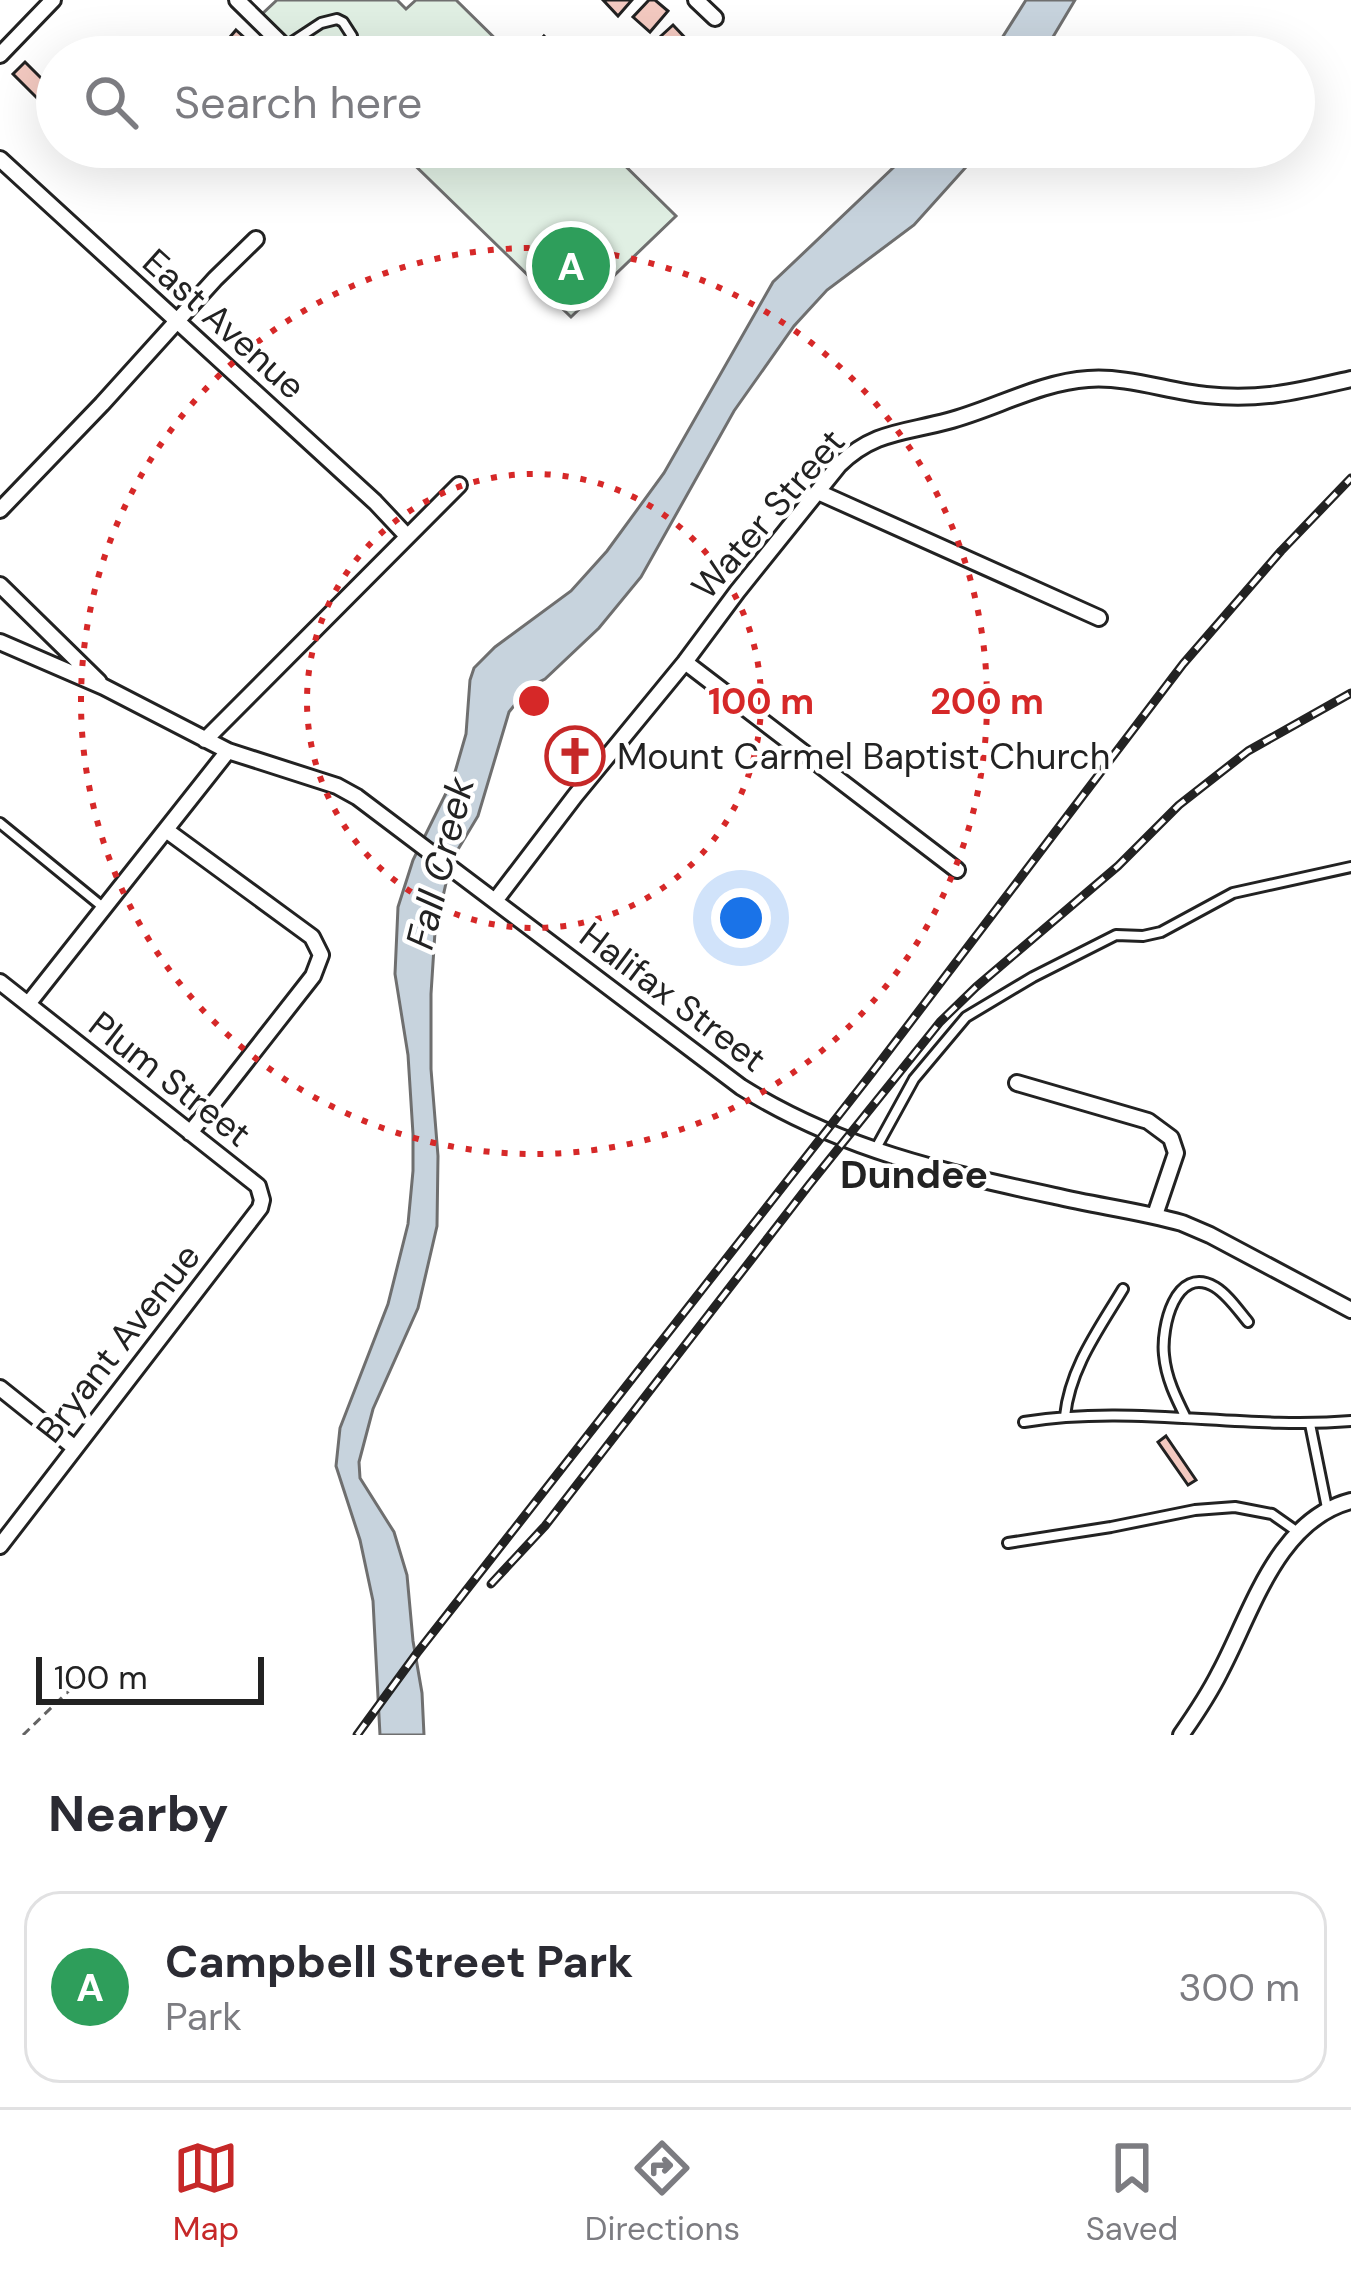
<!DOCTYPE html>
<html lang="en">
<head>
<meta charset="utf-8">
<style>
	:root { --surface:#fff; --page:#f7f7f7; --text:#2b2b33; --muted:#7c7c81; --line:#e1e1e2; --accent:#c62828 }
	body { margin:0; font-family:"DM Sans",sans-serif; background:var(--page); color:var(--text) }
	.scale { position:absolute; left:36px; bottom:30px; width:228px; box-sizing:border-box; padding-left:12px; border:6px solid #222; border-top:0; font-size:33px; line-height:42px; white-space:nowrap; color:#222; -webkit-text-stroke:9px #fff; paint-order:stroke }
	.you { position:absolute; left:741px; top:918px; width:42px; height:42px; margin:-30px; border:9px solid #fff; border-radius:50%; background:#1a73e8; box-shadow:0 0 0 18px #1a73e833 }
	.badge { display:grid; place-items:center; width:78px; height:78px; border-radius:50%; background:var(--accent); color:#fff; font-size:39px; font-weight:700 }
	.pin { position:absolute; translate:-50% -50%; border:6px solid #fff; box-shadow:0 3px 12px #0006 }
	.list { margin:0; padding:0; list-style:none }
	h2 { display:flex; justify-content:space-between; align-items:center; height:156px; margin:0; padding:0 48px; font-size:51px }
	h2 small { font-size:39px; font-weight:400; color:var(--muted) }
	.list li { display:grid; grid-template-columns:78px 1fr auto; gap:36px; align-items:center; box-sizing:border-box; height:192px; margin:0 24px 24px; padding:0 24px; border:3px solid var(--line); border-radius:36px }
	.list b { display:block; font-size:45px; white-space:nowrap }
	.list p { margin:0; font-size:39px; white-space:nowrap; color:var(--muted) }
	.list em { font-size:39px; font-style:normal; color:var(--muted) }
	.icon { flex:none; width:66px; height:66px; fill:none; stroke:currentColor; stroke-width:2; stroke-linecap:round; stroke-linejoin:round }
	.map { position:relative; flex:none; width:1351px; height:1735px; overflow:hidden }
	.search { position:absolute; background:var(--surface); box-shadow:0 12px 48px #0002; left:36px; right:36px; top:36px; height:132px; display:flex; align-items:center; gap:30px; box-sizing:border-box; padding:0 42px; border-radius:66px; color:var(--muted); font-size:45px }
	.sheet { height:372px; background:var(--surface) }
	nav { display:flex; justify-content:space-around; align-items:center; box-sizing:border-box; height:168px; border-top:3px solid var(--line); background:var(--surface); font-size:33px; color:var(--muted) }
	nav a { display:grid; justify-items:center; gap:6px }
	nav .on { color:var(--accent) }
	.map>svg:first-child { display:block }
</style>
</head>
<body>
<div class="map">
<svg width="1351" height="1735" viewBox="0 0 1351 1735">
	<rect width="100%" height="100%" fill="#fff"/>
	<path fill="#e0efe3" stroke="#6f6f6f" stroke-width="3" d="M277,0H397L406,9L416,0H456L514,57H303L261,15Z
		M396,147H606L676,216L571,317Z"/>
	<path fill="#c7d3dd" stroke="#6f6f6f" stroke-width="3" d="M1026,0H1075L1041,57H990Z
		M915,147H984L914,225L827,290L794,326L734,411L641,577L599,628L545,679L529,687L509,712L478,816L451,861L435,932L431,994V1069L438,1156L437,1226L418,1308L373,1409L359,1462L360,1478L394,1532L407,1575L413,1641L422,1693L424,1735H380L373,1601L360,1540L336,1466L340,1428L388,1304L408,1224L413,1171V1134L408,1055L395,974L398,907L413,860L453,779L466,734L470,680L474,668L495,647L571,591L607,551L664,473L773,282Z"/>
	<path fill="#f3c9c0" stroke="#222" stroke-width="3" d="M603,0H632L618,16Z
		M649,0H655L668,11L650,32L633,17Z
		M673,25L690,43L678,54L661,36Z
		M236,30L256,48L248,57H213Z
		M544,36L567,57L527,55Z
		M25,62L49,86L37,98L13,74Z
		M1166,1436L1196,1480L1188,1485L1158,1442Z"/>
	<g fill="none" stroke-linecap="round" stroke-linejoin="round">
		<g stroke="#222" stroke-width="14">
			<path id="service" d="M286,46L321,23L337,19L343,22L352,36L348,52L343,57
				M0,823L104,908
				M875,1150L914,1079L966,1017L1033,977L1116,935L1143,936L1161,932L1233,893L1351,867
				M1065,1416C1070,1368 1099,1329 1123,1289
				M1186,1418C1176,1398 1166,1378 1164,1355C1161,1328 1175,1264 1215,1287C1228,1295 1238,1310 1248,1322
				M1024,1422C1132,1404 1243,1430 1351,1421
				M1310,1424L1327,1508
				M1008,1543L1111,1527L1195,1510L1235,1507L1272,1514L1299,1533"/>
		</g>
		<g stroke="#222" stroke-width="20">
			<path id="minor" d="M237,0L295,57
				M696,0L715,18
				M0,55L53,0
				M0,159L375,502L406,535
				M818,492L1099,618
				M0,510L102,404L215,279L256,239
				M0,585L99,682
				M0,642L104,687L228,751L337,786L357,797L741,1087C840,1149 943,1172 1055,1196C1097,1206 1140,1211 1182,1223L1210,1235L1351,1310
				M685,662L957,870
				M205,740L459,485
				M166,830L312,937L321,955L313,976L190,1133
				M495,901L575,796L685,662L737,592L839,465C874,431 904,433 948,421C994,409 1040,382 1088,379C1128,376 1167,391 1206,395C1261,401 1299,391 1351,379
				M0,982L258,1186L262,1200L260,1208L0,1546
				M28,1004L228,751
				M1017,1083L1148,1121L1171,1138L1176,1153L1155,1215
				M0,1388L75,1448
				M1181,1735C1195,1715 1209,1694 1220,1672C1252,1612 1277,1520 1351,1501"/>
		</g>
		<path stroke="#646464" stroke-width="3" stroke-dasharray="9 6" stroke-linecap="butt" d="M23,1735L79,1681"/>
		<use href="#service" stroke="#fff" stroke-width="8"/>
		<use href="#minor" stroke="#fff" stroke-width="14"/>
		<g stroke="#222" stroke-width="9">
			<path id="rail" d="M491,1584L545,1526L809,1185L940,1022L976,987L1118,866L1179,805L1248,751L1351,693
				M357,1735L417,1653L871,1074L1183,664L1281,551L1351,478"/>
		</g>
		<use href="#rail" stroke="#fff" stroke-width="4.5" stroke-dasharray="14" stroke-linecap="butt"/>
	</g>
	<g fill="none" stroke="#d62828" stroke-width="6" stroke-dasharray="6 12">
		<circle cx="534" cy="701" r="227"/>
		<circle cx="534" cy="701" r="453"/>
	</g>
	<defs>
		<g id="church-ring" transform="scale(3)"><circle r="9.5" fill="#fff" stroke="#c62828" stroke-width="1.5"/><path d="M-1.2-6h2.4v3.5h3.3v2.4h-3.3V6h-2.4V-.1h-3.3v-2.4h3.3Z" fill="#c62828"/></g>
	</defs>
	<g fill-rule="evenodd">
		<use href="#church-ring" x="575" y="756"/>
	</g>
	<g text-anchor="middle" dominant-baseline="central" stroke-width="9" stroke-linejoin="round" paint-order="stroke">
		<g font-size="36" fill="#222" stroke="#fff">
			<text transform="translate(224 324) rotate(42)">East Avenue</text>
			<text transform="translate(768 514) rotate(-49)">Water Street</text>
			<text transform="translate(673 997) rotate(37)">Halifax Street</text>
			<text transform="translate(170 1079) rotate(38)">Plum Street</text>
			<text transform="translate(118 1343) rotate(-52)">Bryant Avenue</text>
		</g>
		<g font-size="36" fill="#222" stroke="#fff" text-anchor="start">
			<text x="617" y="756">Mount Carmel Baptist Church</text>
		</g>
		<g font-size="39" font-style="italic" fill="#222" stroke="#fff">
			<text transform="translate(440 863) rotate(-76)">Fall Creek</text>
		</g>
		<g font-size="39" font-weight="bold" fill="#222" stroke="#fff">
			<text x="914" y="1174">Dundee</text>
		</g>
	</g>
	<circle cx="534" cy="701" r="18" fill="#d62828" stroke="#fff" stroke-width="6"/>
	<g font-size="36" text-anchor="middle" font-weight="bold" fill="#d62828" stroke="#fff" stroke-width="9" stroke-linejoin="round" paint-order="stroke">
		<text x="761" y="714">100 m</text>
		<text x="987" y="714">200 m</text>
	</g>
</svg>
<div class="scale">100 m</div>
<div class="you"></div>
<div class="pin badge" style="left:571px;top:266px;background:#2e9e5b">A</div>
<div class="search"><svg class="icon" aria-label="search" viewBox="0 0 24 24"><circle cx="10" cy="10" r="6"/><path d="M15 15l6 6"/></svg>Search here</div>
</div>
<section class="sheet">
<h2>Nearby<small></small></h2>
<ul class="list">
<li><span class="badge" style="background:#2e9e5b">A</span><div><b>Campbell Street Park</b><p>Park</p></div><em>300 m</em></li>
</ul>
</section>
<nav>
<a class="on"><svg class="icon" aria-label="map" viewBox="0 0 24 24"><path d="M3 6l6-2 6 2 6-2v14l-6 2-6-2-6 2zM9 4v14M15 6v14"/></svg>Map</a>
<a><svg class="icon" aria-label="directions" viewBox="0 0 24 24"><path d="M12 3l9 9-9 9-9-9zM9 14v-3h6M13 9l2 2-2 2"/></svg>Directions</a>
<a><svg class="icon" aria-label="saved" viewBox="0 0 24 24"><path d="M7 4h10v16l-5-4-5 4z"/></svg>Saved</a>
</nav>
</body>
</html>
